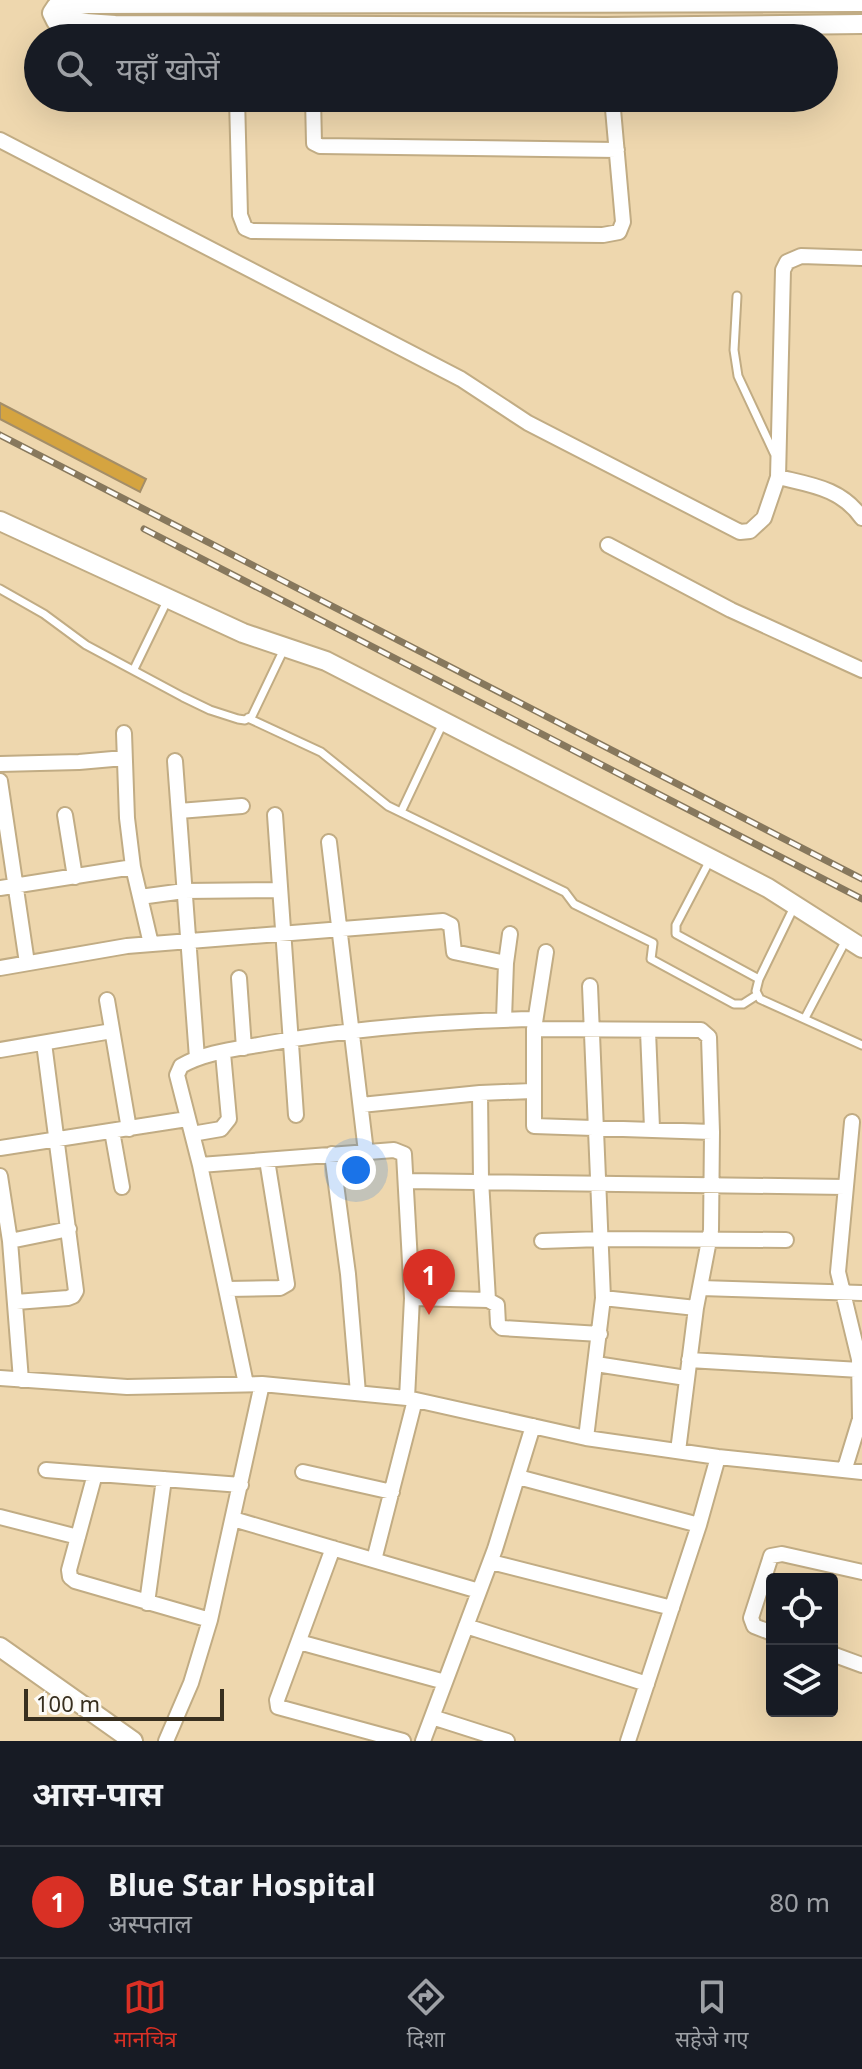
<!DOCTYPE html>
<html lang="hi">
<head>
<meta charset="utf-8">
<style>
	:root { --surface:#171b24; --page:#242831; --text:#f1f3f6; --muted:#9ea1a6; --line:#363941; --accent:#d93025 }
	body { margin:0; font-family:"Noto Sans","Noto Sans Devanagari",sans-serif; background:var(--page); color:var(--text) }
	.controls { position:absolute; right:24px; bottom:24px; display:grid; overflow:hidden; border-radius:8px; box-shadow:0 8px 32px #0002 }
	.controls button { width:72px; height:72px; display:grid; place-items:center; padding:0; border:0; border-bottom:2px solid var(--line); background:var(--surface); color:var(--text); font:40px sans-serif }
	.scale { position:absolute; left:24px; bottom:20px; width:200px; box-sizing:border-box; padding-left:8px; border:4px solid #382f1f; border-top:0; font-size:22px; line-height:28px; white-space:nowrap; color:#382f1f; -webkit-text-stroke:6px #fdfbf7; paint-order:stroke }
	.you { position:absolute; left:356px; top:1170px; width:28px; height:28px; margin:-20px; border:6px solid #fff; border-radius:50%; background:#1a73e8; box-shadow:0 0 0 12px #1a73e833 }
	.badge { display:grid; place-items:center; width:52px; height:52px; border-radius:50%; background:var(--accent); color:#fff; font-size:26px; font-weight:700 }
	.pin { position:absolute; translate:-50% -66px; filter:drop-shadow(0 2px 4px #0008) }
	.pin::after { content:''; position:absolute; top:42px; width:28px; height:24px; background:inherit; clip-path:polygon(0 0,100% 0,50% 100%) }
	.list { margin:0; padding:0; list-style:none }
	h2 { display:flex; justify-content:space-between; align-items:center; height:104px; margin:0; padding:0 32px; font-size:34px }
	h2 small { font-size:26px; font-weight:400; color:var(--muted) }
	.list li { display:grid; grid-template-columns:52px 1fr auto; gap:24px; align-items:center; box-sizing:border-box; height:112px; padding:0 32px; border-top:2px solid var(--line) }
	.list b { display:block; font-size:30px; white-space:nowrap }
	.list p { margin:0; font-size:26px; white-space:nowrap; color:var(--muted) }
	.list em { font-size:26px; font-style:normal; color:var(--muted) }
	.icon { flex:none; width:44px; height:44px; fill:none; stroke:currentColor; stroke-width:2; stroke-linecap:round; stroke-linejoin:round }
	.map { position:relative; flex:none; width:862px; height:1741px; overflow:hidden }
	.search { position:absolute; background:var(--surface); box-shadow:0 8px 32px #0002; left:24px; right:24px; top:24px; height:88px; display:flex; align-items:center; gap:20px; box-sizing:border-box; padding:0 28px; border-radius:44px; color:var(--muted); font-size:30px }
	.sheet { height:216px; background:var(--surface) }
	nav { display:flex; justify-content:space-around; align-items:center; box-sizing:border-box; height:112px; border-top:2px solid var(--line); background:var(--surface); font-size:22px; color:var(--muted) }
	nav a { display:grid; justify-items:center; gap:4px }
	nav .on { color:var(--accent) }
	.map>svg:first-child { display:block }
</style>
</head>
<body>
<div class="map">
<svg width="862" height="1741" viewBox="0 0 862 1741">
	<rect width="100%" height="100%" fill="#eed7ae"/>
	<path fill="#d5a440" stroke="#a48e68" stroke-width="2" d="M0,403L146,479L140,492L0,419Z"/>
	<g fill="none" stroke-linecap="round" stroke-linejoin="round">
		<g stroke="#c1ac84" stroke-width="11">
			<path id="service" d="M737,296L734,350L738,376L774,453
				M0,589L44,614L86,645L183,697L210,710L238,719L245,720L252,716L284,649
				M134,669L168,599
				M248,718L321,752L388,806L565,892L574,904L653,943L651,959L734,1004H743L757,995
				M401,812L443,723
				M710,860L676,925V934L759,979L756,991L760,999L862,1045
				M759,979L794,907
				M805,1018L846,940"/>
		</g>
		<g stroke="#c1ac84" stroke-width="18">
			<path id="minor" d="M237,98L240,215L245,228L252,231L603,235L619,232L623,222L612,98
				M313,98L314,143L320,146L617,150
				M0,140L461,379L528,423L740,532L750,531L764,518L778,477L783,270L787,262L801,256L862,258
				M778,477C811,485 841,488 862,518
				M608,545L731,610L862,670
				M124,733L127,818L133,867L151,944
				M175,761L197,1058
				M0,764L79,762L124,758
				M0,781L27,963
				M179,811L242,806
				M65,815L75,877
				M275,815L296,1115
				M329,842L366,1152
				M0,888L133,867
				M140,897L184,891L280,890
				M546,952L534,1029V1126L712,1132
				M0,968L127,946L443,921L451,925L454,952L506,963
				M239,978L244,1048
				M107,1000L129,1129
				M504,1019L506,963L510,934
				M534,1029L701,1030L709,1037L712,1132L711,1230L696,1308L678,1451
				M648,1031L652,1128
				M0,1050L112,1031
				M480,1093L481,1180L488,1300
				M361,1105L480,1093L532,1091
				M852,1122L838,1272L859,1359L860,1419
				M112,1131L122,1187
				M192,1134L221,1129L229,1119L223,1053
				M0,1148L187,1119
				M332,1154L348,1274L358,1393
				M200,1165L394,1150L404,1154L412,1298L407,1398
				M0,1176L10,1241L21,1380
				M407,1181L845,1187
				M10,1241L69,1229
				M542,1241L601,1239L786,1240
				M701,1288L862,1293
				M227,1289L280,1288L287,1284L267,1160
				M412,1298L488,1300L497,1305L498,1324L502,1328L600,1334
				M603,1298L696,1308
				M16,1302L68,1298L73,1296L76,1291L44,1043
				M689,1360L860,1370
				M596,1364L686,1378
				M0,1378L127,1387L262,1384L407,1398L586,1438L718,1457L862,1472
				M246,1384L200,1165L177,1075L181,1066C205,1052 237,1049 264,1044C353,1028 445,1021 535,1019
				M586,1438L603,1298L590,986
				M845,1468L860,1419H862
				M46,1470L241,1485
				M303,1472L392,1492
				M95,1474L69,1570L70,1577L75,1581L210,1620
				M518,1477L699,1525
				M0,1517L78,1537
				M233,1519L479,1591
				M333,1548L277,1700L278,1707L403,1741
				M374,1560L415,1400
				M491,1562L672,1608
				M147,1603L164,1479
				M466,1626L647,1684
				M772,1633L754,1626L751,1618L771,1556L782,1554L862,1572
				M299,1642L445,1682
				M832,1654L862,1665
				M432,1717L507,1741
				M166,1741L191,1683L210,1620L262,1384
				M423,1741L495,1549L533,1426
				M628,1741L699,1525L718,1457"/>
		</g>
		<g stroke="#c1ac84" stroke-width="22">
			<path id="tertiary" d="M862,2L88,4L56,7L52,13L56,21L115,25L606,27L862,24
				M0,521L243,633L326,661L768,888L862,948
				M0,1647L133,1741"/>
		</g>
		<use href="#service" stroke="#fff" stroke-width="7"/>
		<use href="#minor" stroke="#fff" stroke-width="14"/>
		<use href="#tertiary" stroke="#fff" stroke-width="18"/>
		<g stroke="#87785d" stroke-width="7">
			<path id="rail" d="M0,435L862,879
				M144,529L862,899"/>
		</g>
		<use href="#rail" stroke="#fdfbf7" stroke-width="4" stroke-dasharray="12" stroke-linecap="butt"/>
	</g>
</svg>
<div class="controls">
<button><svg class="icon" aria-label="locate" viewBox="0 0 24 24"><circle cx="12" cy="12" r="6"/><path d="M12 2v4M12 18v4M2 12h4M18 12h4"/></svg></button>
<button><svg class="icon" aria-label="layers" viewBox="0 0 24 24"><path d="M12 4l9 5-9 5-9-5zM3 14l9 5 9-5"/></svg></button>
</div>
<div class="scale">100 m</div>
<div class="you"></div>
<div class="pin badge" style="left:429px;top:1315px">1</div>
<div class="search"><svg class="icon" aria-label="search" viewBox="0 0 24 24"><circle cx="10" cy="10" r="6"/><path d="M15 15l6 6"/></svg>यहाँ खोजें</div>
</div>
<section class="sheet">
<h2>आस-पास<small></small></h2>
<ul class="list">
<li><span class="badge">1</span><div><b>Blue Star Hospital</b><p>अस्पताल</p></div><em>80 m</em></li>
</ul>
</section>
<nav>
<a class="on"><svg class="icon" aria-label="map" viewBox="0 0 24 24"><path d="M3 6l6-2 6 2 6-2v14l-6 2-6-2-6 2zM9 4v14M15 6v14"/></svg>मानचित्र</a>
<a><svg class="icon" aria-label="directions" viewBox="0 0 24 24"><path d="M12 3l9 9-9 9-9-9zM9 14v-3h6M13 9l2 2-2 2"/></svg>दिशा</a>
<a><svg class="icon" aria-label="saved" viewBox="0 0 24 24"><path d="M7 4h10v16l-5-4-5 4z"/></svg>सहेजे गए</a>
</nav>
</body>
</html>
